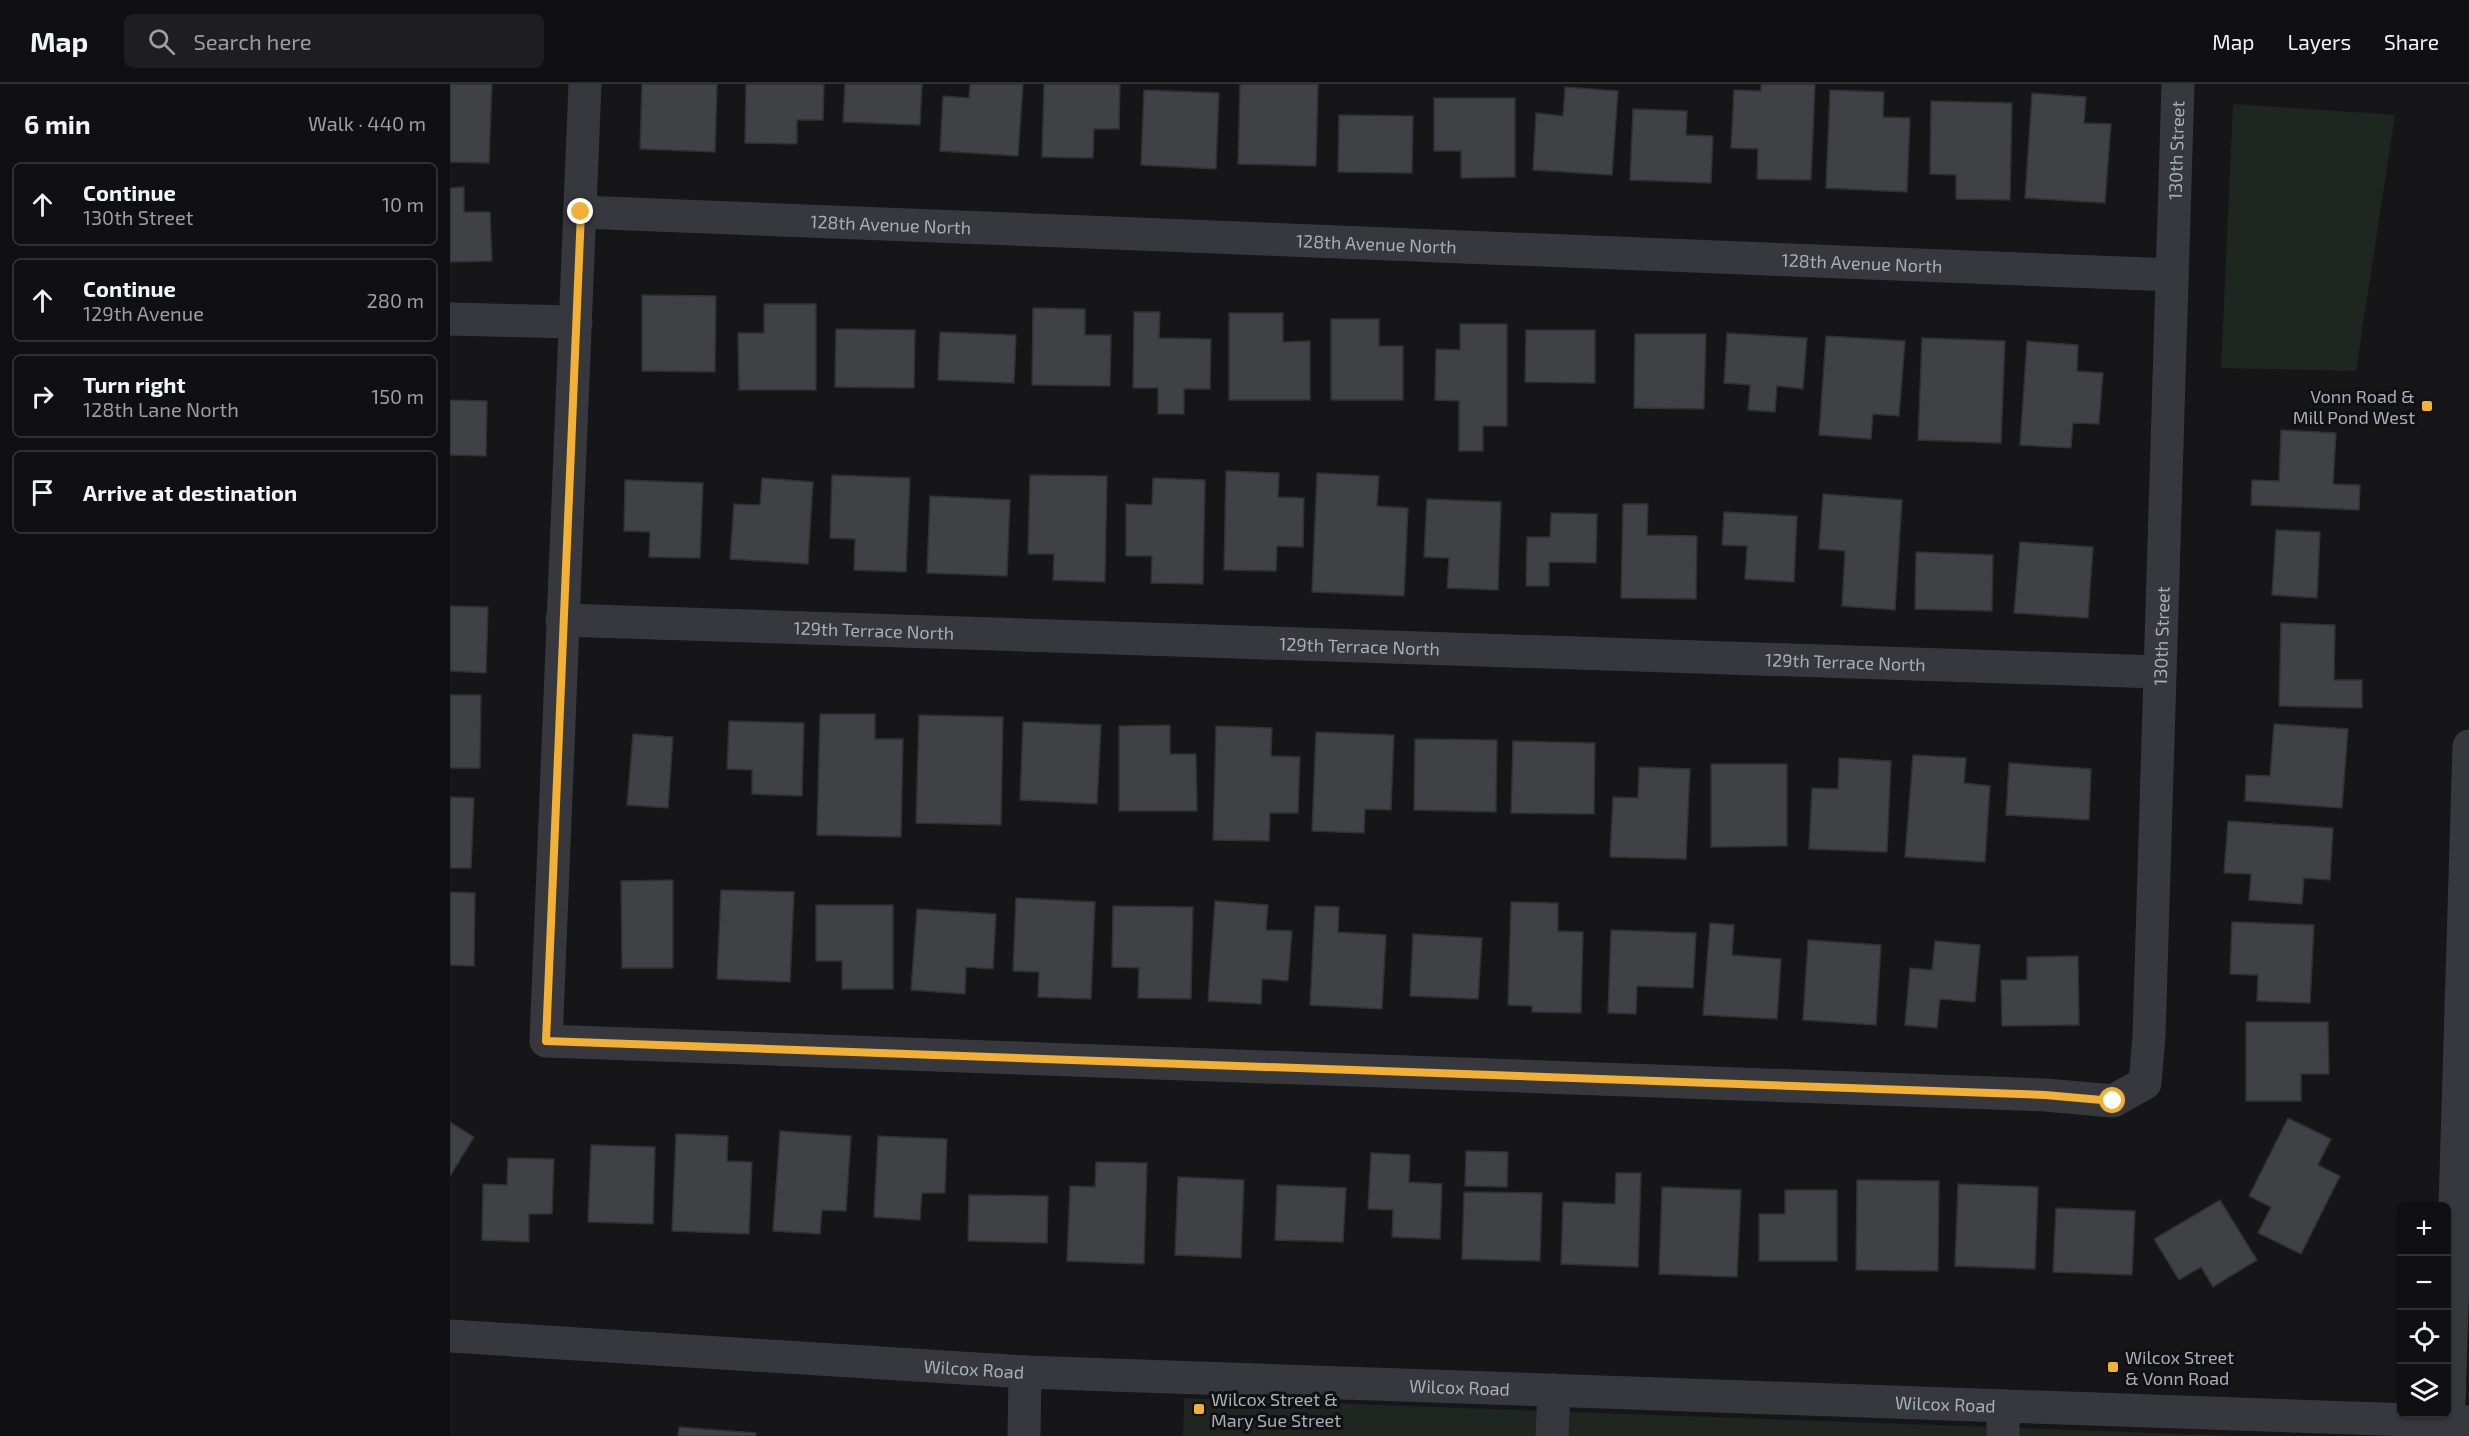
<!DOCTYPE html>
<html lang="en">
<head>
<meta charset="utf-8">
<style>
	:root { --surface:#101012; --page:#1e1e20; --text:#f1f3f6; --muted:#9c9d9f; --line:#303032 }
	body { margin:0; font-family:"Exo 2",sans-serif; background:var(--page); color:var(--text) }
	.controls { position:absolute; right:18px; bottom:18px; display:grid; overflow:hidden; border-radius:9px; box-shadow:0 2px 4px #0004 }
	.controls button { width:54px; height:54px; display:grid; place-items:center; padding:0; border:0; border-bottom:2px solid var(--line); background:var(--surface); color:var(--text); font:30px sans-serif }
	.stop { position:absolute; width:18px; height:18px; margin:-14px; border:4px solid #f2b134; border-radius:50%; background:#fff }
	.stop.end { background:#f2b134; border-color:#fff; box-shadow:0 2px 6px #0008 }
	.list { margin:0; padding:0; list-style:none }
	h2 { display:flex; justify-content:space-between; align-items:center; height:78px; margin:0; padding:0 24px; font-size:26px }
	h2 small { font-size:20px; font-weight:400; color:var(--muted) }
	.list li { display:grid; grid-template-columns:39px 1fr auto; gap:18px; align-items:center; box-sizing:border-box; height:84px; margin:0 12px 12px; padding:0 12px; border:2px solid var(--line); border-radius:9px }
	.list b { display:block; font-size:22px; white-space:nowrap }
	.list p { margin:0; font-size:20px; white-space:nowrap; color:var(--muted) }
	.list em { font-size:20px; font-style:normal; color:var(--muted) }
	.icon { flex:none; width:33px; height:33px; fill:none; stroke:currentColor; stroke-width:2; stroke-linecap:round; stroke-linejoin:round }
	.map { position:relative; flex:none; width:2019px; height:1352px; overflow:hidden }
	header { display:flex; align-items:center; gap:36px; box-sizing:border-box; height:84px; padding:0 30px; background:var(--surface); border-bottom:2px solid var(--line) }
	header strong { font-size:28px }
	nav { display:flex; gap:33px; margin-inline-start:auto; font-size:21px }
	.search { width:420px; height:54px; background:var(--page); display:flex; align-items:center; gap:15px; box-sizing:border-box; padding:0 21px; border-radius:9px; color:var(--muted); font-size:22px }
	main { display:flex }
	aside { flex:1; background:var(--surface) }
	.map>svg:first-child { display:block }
</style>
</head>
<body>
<header>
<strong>Map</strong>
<div class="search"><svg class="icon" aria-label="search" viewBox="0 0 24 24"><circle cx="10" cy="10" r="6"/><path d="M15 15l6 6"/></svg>Search here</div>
<nav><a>Map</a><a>Layers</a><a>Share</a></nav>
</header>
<main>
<aside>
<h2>6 min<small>Walk · 440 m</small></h2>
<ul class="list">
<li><svg class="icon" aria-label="ahead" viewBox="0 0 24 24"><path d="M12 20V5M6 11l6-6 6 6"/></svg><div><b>Continue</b><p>130th Street</p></div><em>10 m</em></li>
<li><svg class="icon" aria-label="ahead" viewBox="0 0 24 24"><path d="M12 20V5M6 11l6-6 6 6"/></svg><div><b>Continue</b><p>129th Avenue</p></div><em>280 m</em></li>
<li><svg class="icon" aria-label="right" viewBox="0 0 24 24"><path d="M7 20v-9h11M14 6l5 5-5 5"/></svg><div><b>Turn right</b><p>128th Lane North</p></div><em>150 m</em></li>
<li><svg class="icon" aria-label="arrive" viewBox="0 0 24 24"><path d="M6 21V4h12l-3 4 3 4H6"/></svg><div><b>Arrive at destination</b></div></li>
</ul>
</aside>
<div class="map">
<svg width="2019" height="1352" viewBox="0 0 2019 1352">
	<rect width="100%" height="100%" fill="#161618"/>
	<path fill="#1e261f" d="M1783,20L1945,31L1906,287L1771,284Z
		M734,1314L1790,1352H733Z"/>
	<path fill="#404145" stroke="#303034" stroke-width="1.5" d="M0,0H42L39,79L0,78Z
		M192,0H267L265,68L190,65Z
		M296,0H374L373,36H347V60L295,59Z
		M395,0H472L470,41L393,38Z
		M520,0H573L568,72L490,67L493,12L519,14Z
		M594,0H670L669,45H644L643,74L592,73Z
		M790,0H868L866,82L788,80Z
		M1311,0H1365L1361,96L1307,95L1308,65L1281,64L1284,6L1311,7Z
		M1115,3L1168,7L1162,91L1083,86L1086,29L1113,32Z
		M694,6L769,9L766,85L691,81Z
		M1380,6L1434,8L1433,33L1460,34L1457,108L1376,104Z
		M1582,9L1636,13L1634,39L1661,40L1655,119L1575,114Z
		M984,14H1065V93L1011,94V67H984Z
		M1481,17L1562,19L1560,116L1506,115V91L1480,90Z
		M1183,25L1237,27L1236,51L1263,52L1261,99L1180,96Z
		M889,31L963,32L962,89L888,88Z
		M14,103V128H40L42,177L0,178V104Z
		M192,211L266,212L265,288L192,287Z
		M314,220H366V306H289L288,249H314Z
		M583,224L635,225V251H661L660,302L582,301Z
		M684,228H710L709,254L761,255L760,305H734V330H708V304H683Z
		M779,229H833V258L860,257V316H779Z
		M881,235H929V262H953V316H881Z
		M1010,240H1057V342H1033V367H1009V317L985,316L986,265L1010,266Z
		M386,245L465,246L464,304L385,303Z
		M1076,246H1145V299L1075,298Z
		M490,248L566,251L564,299L488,296Z
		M1277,249L1357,254L1353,305L1327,302L1325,328L1298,326L1300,301L1274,299Z
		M1185,250H1256L1254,325L1184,324Z
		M1376,252L1455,257L1449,332L1423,330L1421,355L1369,351Z
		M1472,254L1555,257L1551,359L1468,356Z
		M1577,257L1628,261L1627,287L1653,289L1649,340L1623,339L1621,364L1570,361Z
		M0,316L37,317L36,372L0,371Z
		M1831,346L1886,349L1883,400L1910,401L1909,426L1801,421L1802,396L1829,397Z
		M776,387L829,389L828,413L854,414L853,463L827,462L826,487L774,486Z
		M867,389L929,392L927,422L958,424L954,512L862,508Z
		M382,391L460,394L456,488L404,486L405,455L380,454Z
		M580,391L657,392L655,498L603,496L604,470H578Z
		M312,394L363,398L358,480L280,475L284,420L310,421Z
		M703,394L755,396L753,500L701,499L702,472H676V420L702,421Z
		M175,396L253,399L250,474L199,473L200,448L174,447Z
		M1373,410L1452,416L1445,526L1392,522L1395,467L1369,465Z
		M480,412L560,416L557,492L477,489Z
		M977,415L1051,418L1048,506L997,504L999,474L974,473Z
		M1173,420H1198L1197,451L1247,452L1246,515L1171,514Z
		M1274,428L1347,432L1344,498L1295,495L1297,462L1272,461Z
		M1101,429L1147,430L1146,479L1099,478V502H1076L1077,453H1100Z
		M1826,446L1870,448L1867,514L1822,511Z
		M1570,458L1643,463L1638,534L1564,529Z
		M1466,468L1543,471L1542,527L1465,525Z
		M0,522L38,523L36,589L0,587Z
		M1831,539L1885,541L1884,596H1912V624L1829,622Z
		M0,611H31L30,684H0Z
		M370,630H425V655H453L451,753L367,751Z
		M469,631L553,633L551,741L466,739Z
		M279,637L354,639L352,712L302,710V686L277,685Z
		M573,638L651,641L647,720L570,716Z
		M1824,640L1898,645L1892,724L1795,717L1796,691L1820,692Z
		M720,641V670H746L747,727H669V642Z
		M766,642L822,644L821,672L850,673L848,729H820L819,757L763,756Z
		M866,648L944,651L941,726L915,725L914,749L862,747Z
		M183,650L223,653L218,724L177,721Z
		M965,655L1047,656L1046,728L964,726Z
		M1063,657L1145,659L1144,730L1061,729Z
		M1463,671L1516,674L1514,699L1540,702L1535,778L1455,773Z
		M1389,674L1441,677L1437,768L1359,765L1362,704L1388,705Z
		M1559,679L1641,685L1639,736L1556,731Z
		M1261,680H1337V762L1261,763Z
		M1189,683L1240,685L1236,775L1160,773L1163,713L1188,714Z
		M0,713L24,714L21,784H0Z
		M1778,737L1883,744L1880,796L1854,794L1852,820L1799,816L1801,790L1774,789Z
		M223,796V884H172L171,797Z
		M271,806L344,808L340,898L267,895Z
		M0,808L25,809L24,882L0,881Z
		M566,814L645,818L641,915L588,913L589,888L563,887Z
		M765,817L818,821L816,846L842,847L838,897L812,895L811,920L758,917Z
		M1061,818L1108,819V847L1133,848L1131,929L1082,928V922L1058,921Z
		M366,821H443V905H392V877H366Z
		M663,822L743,823L741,915L688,914L689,884L662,883Z
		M865,822L889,823L888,848L936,851L932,925L860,921Z
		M467,825L546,830L543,885L516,883L515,910L461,906Z
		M1782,838L1864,841L1860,919L1807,917L1808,891L1780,890Z
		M1260,839L1284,841L1282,871L1331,875L1327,935L1253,931Z
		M1161,846L1246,849L1243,904L1187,902L1186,930L1158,929Z
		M963,850L1032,854L1028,915L960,912Z
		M1358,856L1431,861L1426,941L1353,936Z
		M1485,857L1530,861L1525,918L1490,915L1487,944L1455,941L1460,884L1482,886Z
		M1628,872L1629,941L1552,942L1551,896H1577V873Z
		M1796,938H1878L1879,990H1851V1017H1796Z
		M1838,1034L1881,1055L1868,1081L1890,1092L1851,1170L1808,1149L1821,1123L1799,1112Z
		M0,1038L24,1053L0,1092Z
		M330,1047L401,1052L396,1127L372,1126L370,1150L323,1147Z
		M226,1050L278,1052L277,1077L302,1078L299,1150L222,1147Z
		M428,1052L497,1055L495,1109H472L470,1136L424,1133Z
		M141,1061L205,1063L203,1140L138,1138Z
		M1016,1067L1058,1068L1057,1103L1015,1102Z
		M921,1069L960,1071L959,1098L992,1100L990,1155L942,1153L943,1126L918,1125Z
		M58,1074L104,1075L102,1130H79V1158L32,1156L33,1100L57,1101Z
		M646,1078L697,1079L694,1180L617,1177L620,1102L645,1103Z
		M1166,1089H1191L1188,1183L1111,1180L1113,1118L1165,1120Z
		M728,1093L794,1096L791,1174L725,1171Z
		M1407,1096L1489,1097L1488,1187L1406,1186Z
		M1508,1100L1588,1103L1585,1185L1505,1182Z
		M827,1101L896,1104L893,1158L825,1156Z
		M1212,1103L1291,1106L1287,1193L1209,1190Z
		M1335,1106H1387V1177H1309V1130H1335Z
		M1014,1108L1092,1109L1090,1177L1012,1175Z
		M519,1111L598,1112L597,1159L518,1157Z
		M1770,1116L1807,1176L1763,1203L1751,1183L1729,1196L1704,1155Z
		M1606,1124L1685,1127L1682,1191L1603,1188Z
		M229,1343L306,1349V1352H228Z"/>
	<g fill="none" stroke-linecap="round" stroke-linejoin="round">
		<g stroke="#37383d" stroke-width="33">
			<path id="s1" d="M135,0L96,957L1595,1011L1663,1017L1695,999L1699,952L1728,0"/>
			<path id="s2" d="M131,128L1722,191"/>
			<path d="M0,235L126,238"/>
			<path id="s3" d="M112,536L1709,588"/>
			<path id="s4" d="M0,1252L575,1288L2019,1338"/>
			<path d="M574,1352L575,1288"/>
			<path d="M1102,1352L1104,1306"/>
			<path d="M1553,1352V1322"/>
			<path d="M1998,1352L2019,662"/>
		</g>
	</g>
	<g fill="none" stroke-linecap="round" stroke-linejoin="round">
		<path stroke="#f2b134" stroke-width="8" d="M131,128L96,957L1595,1011L1663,1017"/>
	</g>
	<g fill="#f2b134" stroke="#111113" stroke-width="2">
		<rect x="1971" y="316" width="12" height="12" rx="3"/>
		<rect x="1657" y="1277" width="12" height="12" rx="3"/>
		<rect x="743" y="1319" width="12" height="12" rx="3"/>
	</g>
	<g text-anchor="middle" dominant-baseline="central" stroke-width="6" stroke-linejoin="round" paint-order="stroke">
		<g font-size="18" fill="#a8adb8" stroke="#111113">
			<text stroke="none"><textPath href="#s1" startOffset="3496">130th Street</textPath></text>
			<text stroke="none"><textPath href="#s2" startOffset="310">128th Avenue North</textPath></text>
			<text stroke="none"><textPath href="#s2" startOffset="796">128th Avenue North</textPath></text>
			<text stroke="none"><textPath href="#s2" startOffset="1282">128th Avenue North</textPath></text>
			<text stroke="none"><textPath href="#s3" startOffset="312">129th Terrace North</textPath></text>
			<text stroke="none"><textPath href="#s1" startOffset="3010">130th Street</textPath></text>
			<text stroke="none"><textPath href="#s3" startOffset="798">129th Terrace North</textPath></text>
			<text stroke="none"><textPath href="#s3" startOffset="1284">129th Terrace North</textPath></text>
			<text stroke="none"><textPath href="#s4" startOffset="525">Wilcox Road</textPath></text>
			<text stroke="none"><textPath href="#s4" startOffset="1011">Wilcox Road</textPath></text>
			<text stroke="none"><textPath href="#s4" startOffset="1497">Wilcox Road</textPath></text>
		</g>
		<g font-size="18" fill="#a8adb8" stroke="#111113" text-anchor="start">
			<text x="1965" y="312" text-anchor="end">Vonn Road &amp;<tspan x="1965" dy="21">Mill Pond West</tspan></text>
			<text x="1675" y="1273">Wilcox Street<tspan x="1675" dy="21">&amp; Vonn Road</tspan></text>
			<text x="761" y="1315">Wilcox Street &amp;<tspan x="761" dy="21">Mary Sue Street</tspan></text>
		</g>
	</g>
</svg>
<div class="controls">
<button>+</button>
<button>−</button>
<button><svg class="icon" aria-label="locate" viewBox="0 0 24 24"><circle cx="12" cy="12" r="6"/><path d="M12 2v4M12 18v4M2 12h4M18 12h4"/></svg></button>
<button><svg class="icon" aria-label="layers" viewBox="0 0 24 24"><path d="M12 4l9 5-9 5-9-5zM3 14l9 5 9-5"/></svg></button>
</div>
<div class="stop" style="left:1663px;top:1017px"></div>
<div class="stop end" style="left:131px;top:128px"></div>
</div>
</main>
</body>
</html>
